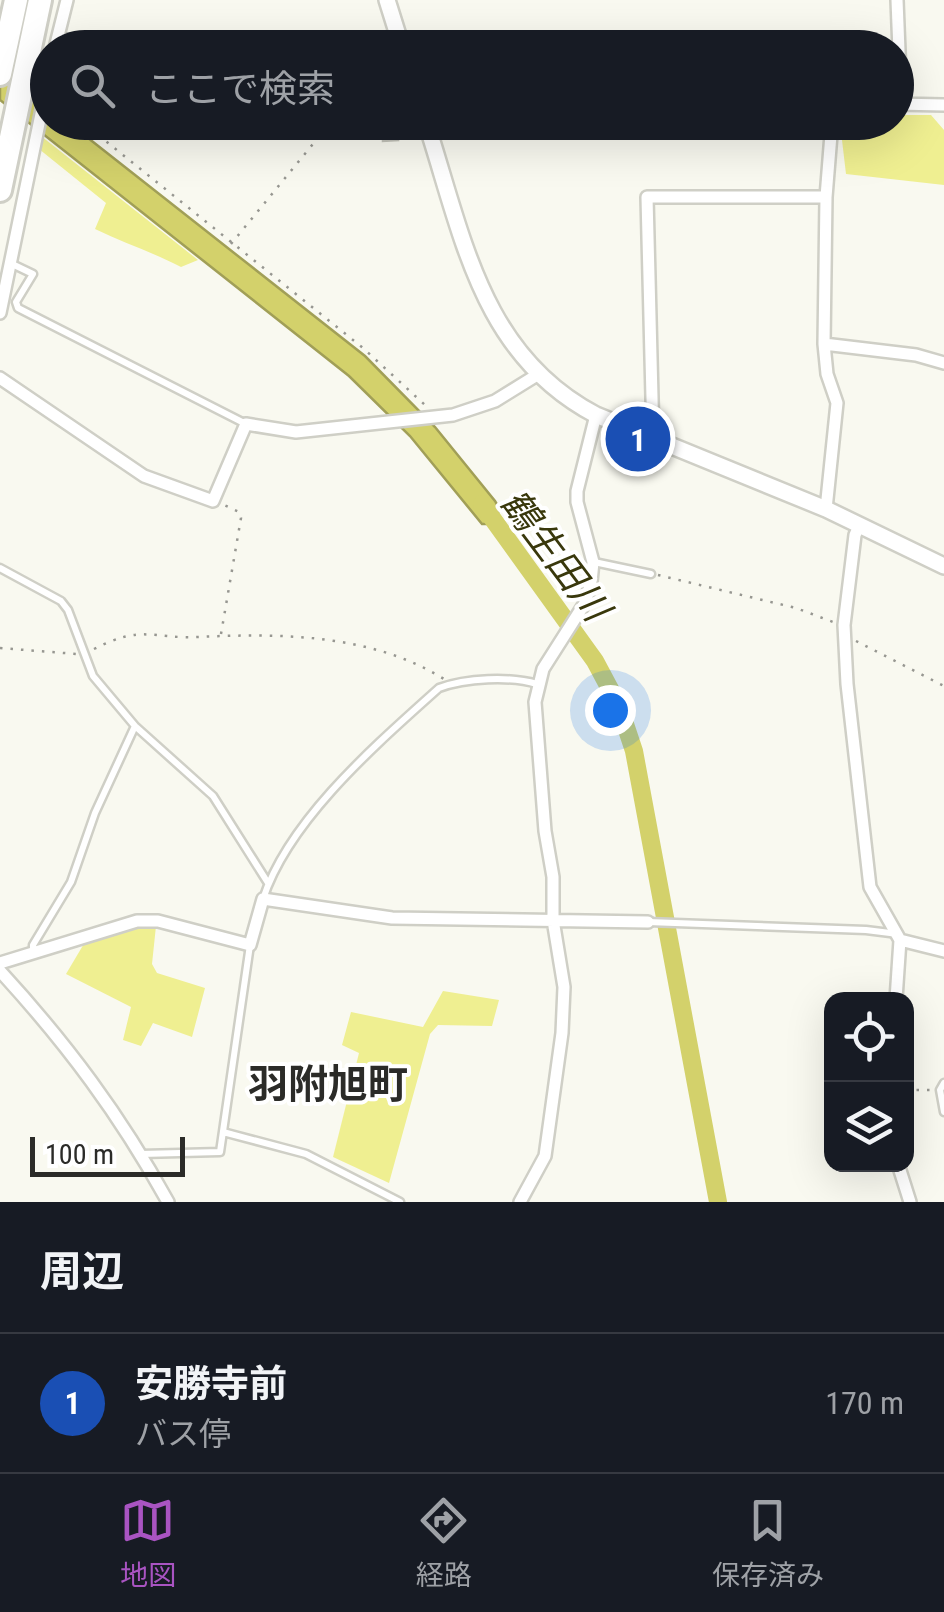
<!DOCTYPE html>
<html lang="ja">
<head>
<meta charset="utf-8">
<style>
	:root { --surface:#171b24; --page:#242831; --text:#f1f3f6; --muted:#9ea1a6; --line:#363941; --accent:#a954c2 }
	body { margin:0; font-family:"Roboto Condensed","Noto Sans JP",sans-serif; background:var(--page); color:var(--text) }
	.controls { position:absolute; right:30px; bottom:30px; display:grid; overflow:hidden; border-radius:20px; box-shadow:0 10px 40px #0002 }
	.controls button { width:90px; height:90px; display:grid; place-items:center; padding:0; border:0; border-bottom:2px solid var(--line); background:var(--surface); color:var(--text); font:50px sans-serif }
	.scale { position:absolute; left:30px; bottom:25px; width:155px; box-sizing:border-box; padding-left:10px; border:5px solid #2b2b28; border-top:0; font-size:28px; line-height:35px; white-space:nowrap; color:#2b2b28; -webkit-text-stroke:8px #fff; paint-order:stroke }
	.you { position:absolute; left:610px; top:710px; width:35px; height:35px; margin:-25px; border:8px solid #fff; border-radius:50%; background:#1a73e8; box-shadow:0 0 0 15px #1a73e833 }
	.badge { display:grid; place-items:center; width:65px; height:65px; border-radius:50%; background:var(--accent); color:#fff; font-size:32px; font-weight:700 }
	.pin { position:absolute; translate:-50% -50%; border:5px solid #fff; box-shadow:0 2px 10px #0006 }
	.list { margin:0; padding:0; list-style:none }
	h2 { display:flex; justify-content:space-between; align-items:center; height:130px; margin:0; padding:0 40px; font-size:42px }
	h2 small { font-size:32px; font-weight:400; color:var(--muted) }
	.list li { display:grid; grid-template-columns:65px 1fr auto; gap:30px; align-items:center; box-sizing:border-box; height:140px; padding:0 40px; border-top:2px solid var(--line) }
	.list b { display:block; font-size:38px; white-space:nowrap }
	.list p { margin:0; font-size:32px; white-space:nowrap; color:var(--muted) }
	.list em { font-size:32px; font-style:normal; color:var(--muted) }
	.icon { flex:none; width:55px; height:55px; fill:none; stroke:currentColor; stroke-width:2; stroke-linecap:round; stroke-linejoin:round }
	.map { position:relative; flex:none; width:944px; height:1202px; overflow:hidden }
	.search { position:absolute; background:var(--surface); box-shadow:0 10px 40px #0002; left:30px; right:30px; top:30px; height:110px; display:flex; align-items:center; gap:25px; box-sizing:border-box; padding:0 35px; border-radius:55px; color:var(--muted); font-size:38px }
	.sheet { height:270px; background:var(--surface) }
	nav { display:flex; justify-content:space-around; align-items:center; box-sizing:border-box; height:140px; border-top:2px solid var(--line); background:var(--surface); font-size:28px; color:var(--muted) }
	nav a { display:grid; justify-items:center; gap:5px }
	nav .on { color:var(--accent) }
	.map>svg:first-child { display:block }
</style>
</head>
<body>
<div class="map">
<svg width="944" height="1202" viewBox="0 0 944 1202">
	<rect width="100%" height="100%" fill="#f9f9f0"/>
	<path fill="#efef91" d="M897,115H931L944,130V185L846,174L840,123L896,122Z
		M41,136L198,260L181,267C152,252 124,243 95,229L106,203L39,149Z
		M138,926H156L152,964L157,973L205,988L192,1037L153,1023L141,1046L123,1040L131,1007L66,974L85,942Z
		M443,991L499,1000L492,1026L438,1025L430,1034L389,1183L333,1157L359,1053L342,1045L351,1012L423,1027Z"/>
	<path fill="#d3d16b" stroke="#a19f57" stroke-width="2.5" d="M0,66L47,105L48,122L69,123L365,356L435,427L495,501L499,508L496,524H482L410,436L349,376L0,100Z"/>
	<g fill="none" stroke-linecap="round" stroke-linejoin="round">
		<path stroke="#d3d16b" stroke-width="18" d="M482,504L595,661L619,706L634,751L718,1202"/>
	</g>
	<path fill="#dadad1" stroke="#c3c3ba" stroke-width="2.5" d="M388,122H414V126L397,127L398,140L383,141V130H388Z"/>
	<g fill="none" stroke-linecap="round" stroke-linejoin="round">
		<g stroke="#cfcfc6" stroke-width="11">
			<path id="service" d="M10,263L33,274L16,302L18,308L246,424
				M594,562L651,574
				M0,568L61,601L68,610L93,676L135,726L213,796L268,883
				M263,899C289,819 378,743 439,688C466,678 510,676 537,684
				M648,922L866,930L898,934
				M33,951V945L71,882L95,813L135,726
				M944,1083L940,1090L944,1112
				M223,1132L306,1154L400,1202
				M141,1154L220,1152L250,945"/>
		</g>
		<g stroke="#cfcfc6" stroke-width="16">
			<path id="minor" d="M897,0L901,102
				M55,48L67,0
				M896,104L944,105
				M0,313L48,80
				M824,344L916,355L944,363
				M0,378L144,476L213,501L246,424L296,432L453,415L495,401L537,375
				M653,438L647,197H826
				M826,509L837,403L827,374L824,344L826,197L832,122
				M859,526L855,535L844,625L847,684L870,887L900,940L896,999
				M900,940L944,951
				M0,963L137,921H158L250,945L263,899L392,918L648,922
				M0,971C67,1044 120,1115 168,1202
				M898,1164L910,1202
				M520,1202L545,1156L562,1033L564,987L553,920V877L545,831L535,702L543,669L585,603L591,582L593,562L577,502V491L596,415"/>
		</g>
		<g stroke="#cfcfc6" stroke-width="20">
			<path id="tertiary" d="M387,0L402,48
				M426,122C463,236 481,355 596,415L826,509L944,566"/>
		</g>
		<g stroke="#cfcfc6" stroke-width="28">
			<path id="motorway" d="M0,74L16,0
				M0,190L40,0"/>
		</g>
		<path stroke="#979791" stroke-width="2.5" stroke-dasharray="2.5 8" stroke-linecap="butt" d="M82,122L363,348L425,405
			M231,244L331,122
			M658,575L796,608L833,622
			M221,634L241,518L239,512L224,505
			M856,641L944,686
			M0,648L77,654
			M94,649C143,624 150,639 198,637C281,633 372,634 444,679
			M906,1090H934"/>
		<use href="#service" stroke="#fff" stroke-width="6"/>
		<use href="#minor" stroke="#fff" stroke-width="11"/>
		<use href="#tertiary" stroke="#fff" stroke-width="15"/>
		<use href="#motorway" stroke="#fff" stroke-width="22"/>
	</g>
	<g text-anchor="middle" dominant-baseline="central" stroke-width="8" stroke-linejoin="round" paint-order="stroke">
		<g font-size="38" font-style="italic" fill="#39380c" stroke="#fff">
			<text transform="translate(555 555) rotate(53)">鶴生田川</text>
		</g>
		<g font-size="40" font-weight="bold" fill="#2b2b28" stroke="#fff">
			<text x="328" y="1084">羽附旭町</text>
		</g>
	</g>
</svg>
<div class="controls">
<button><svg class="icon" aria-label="locate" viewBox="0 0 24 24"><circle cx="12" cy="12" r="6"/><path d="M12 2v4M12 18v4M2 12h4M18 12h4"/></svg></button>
<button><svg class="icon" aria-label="layers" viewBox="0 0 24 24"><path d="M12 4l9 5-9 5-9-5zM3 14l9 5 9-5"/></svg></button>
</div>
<div class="scale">100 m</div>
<div class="you"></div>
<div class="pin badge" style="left:638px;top:439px;background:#1a4fb4">1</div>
<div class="search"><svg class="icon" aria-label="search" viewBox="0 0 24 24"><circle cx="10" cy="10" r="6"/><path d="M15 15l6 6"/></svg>ここで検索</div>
</div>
<section class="sheet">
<h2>周辺<small></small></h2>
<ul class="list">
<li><span class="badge" style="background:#1a4fb4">1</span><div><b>安勝寺前</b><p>バス停</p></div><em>170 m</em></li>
</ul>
</section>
<nav>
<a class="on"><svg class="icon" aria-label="map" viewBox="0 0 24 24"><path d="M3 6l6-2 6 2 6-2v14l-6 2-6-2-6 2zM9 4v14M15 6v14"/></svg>地図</a>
<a><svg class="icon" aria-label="directions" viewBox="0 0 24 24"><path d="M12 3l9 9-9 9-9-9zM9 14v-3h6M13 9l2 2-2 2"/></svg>経路</a>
<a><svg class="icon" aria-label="saved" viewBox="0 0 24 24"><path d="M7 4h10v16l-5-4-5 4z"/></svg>保存済み</a>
</nav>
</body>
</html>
